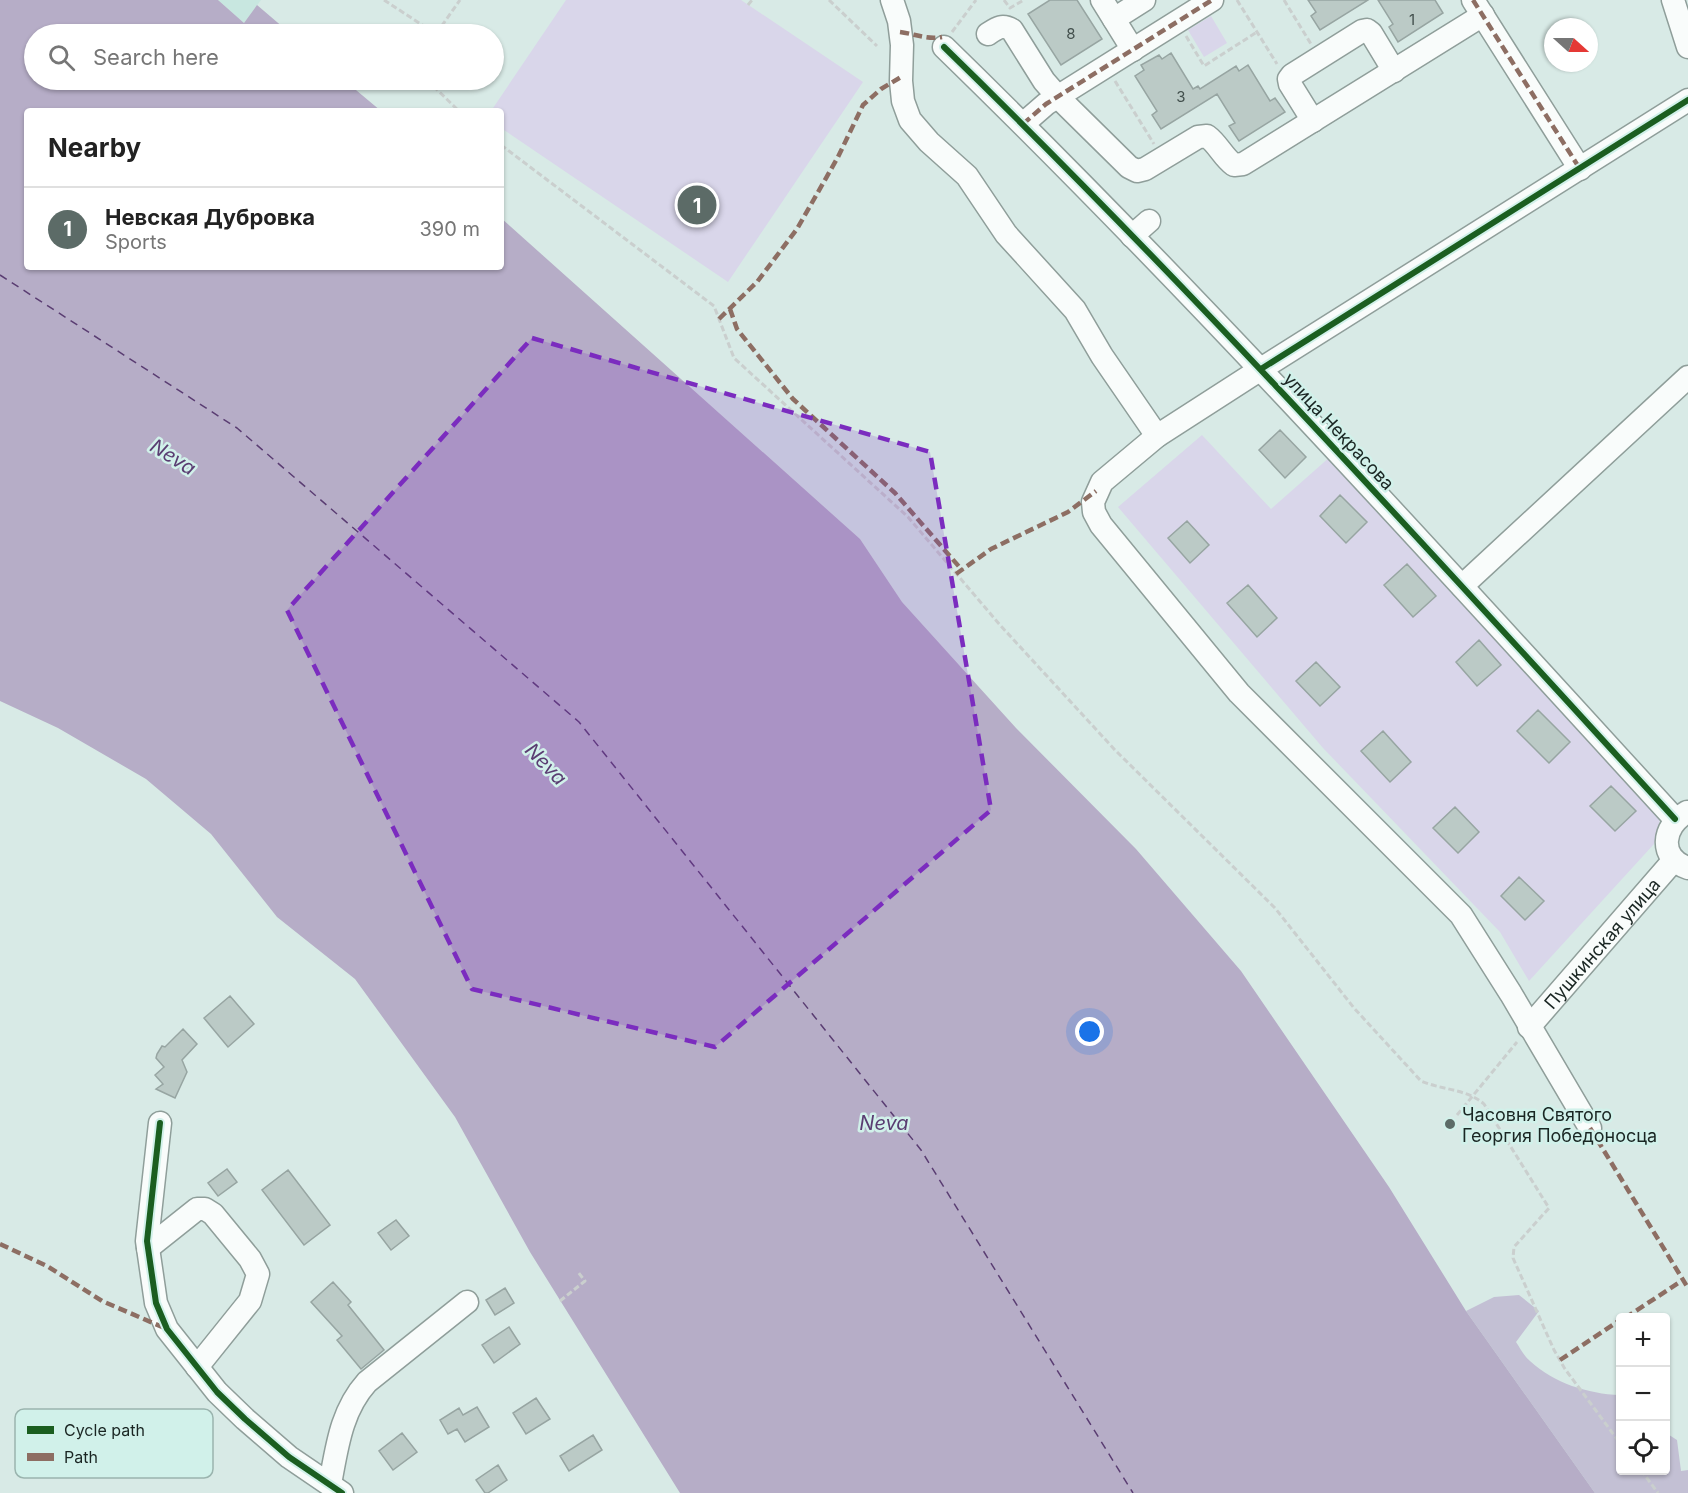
<!DOCTYPE html>
<html lang="en">
<head>
<meta charset="utf-8">
<style>
	:root { --surface:#fff; --page:#f6f6f6; --text:#222; --muted:#767676; --line:#e0e0e0; --accent:#5c6b67 }
	body { margin:0; font-family:Inter,sans-serif; background:var(--page); color:var(--text) }
	.controls { position:absolute; right:18px; bottom:18px; display:grid; overflow:hidden; border-radius:6px; box-shadow:0 2px 4px #0004 }
	.controls button { width:54px; height:54px; display:grid; place-items:center; padding:0; border:0; border-bottom:2px solid var(--line); background:var(--surface); color:var(--text); font:30px sans-serif }
	.compass { position:absolute; left:1544px; top:18px; width:54px; height:54px; border-radius:50%; background:var(--surface); box-shadow:0 2px 4px #0004; rotate:111deg }
	.you { position:absolute; left:1090px; top:1032px; width:21px; height:21px; margin:-15px; border:4px solid #fff; border-radius:50%; background:#1a73e8; box-shadow:0 0 0 9px #1a73e833 }
	.badge { display:grid; place-items:center; width:39px; height:39px; border-radius:50%; background:var(--accent); color:#fff; font-size:20px; font-weight:700 }
	.pin { position:absolute; translate:-50% -50%; border:3px solid #fff; box-shadow:0 2px 6px #0006 }
	.list { margin:0; padding:0; list-style:none }
	h2 { display:flex; justify-content:space-between; align-items:center; height:78px; margin:0; padding:0 24px; font-size:26px }
	h2 small { font-size:20px; font-weight:400; color:var(--muted) }
	.list li { display:grid; grid-template-columns:39px 1fr auto; gap:18px; align-items:center; box-sizing:border-box; height:84px; padding:0 24px; border-top:2px solid var(--line) }
	.list b { display:block; font-size:22px; white-space:nowrap }
	.list p { margin:0; font-size:20px; white-space:nowrap; color:var(--muted) }
	.list em { font-size:20px; font-style:normal; color:var(--muted) }
	.icon { flex:none; width:33px; height:33px; fill:none; stroke:currentColor; stroke-width:2; stroke-linecap:round; stroke-linejoin:round }
	.map { position:relative; flex:none; width:1688px; height:1493px; overflow:hidden }
	.search { position:absolute; background:var(--surface); box-shadow:0 2px 4px #0004; left:24px; top:24px; width:480px; height:66px; display:flex; align-items:center; gap:15px; box-sizing:border-box; padding:0 21px; border-radius:33px; color:var(--muted); font-size:22px }
	.panel { position:absolute; background:var(--surface); box-shadow:0 2px 4px #0004; left:24px; top:108px; width:480px; height:162px; border-radius:6px }
	.map>svg:first-child { display:block }
</style>
</head>
<body>
<div class="map">
<svg width="1688" height="1493" viewBox="0 0 1688 1493">
	<rect width="100%" height="100%" fill="#d8eae6"/>
	<path fill="#c8e7e0" d="M218,0H261L244,23Z"/>
	<path fill="#d9d6ea" d="M566,0H741L863,82L728,282L501,128V111H491Z
		M1211,16L1227,43L1204,57L1188,30Z
		M1202,435L1271,509L1331,456L1661,816L1654,844L1529,981L1500,932L1323,748L1118,507Z"/>
	<path fill="#c3c0d4" d="M1519,1295L1539,1311L1516,1342C1520,1348 1524,1356 1530,1361C1554,1383 1588,1394 1620,1395V1470H1666V1433L1677,1440L1681,1471L1688,1470V1493H1595L1466,1311L1494,1297Z"/>
	<path fill="#b6adc7" d="M0,0H218L244,23L257,5L291,34H34V80H344L381,111H27V267H501V218L860,539L902,602L1016,728L1136,849L1241,971L1389,1187L1466,1311L1595,1493H680L530,1252L455,1117L355,979L277,917L211,834L146,779L58,728L0,701Z"/>
	<g fill="none" stroke-linecap="round" stroke-linejoin="round">
		<path stroke="#5a3d72" stroke-width="1.5" stroke-dasharray="8 6" stroke-linecap="butt" d="M0,275L237,428L579,722L921,1150L1133,1493"/>
	</g>
	<path fill="#bbcac6" stroke="#97a5a2" stroke-width="1.5" d="M1050,0H1077L1102,39L1061,65L1028,14Z
		M1308,0H1368L1320,30L1311,16L1316,12Z
		M1378,0H1435L1443,13L1398,42L1389,27L1393,24Z
		M1171,53L1193,89L1198,86L1200,89L1236,66L1239,71L1248,65L1270,101L1275,98L1285,112L1239,141L1229,126L1235,123L1217,94L1161,129L1152,115L1157,111L1135,76L1144,70L1141,65L1159,55L1162,59Z
		M1280,430L1306,457L1285,478L1259,450Z
		M1340,495L1367,522L1346,543L1320,516Z
		M1187,521L1209,545L1190,563L1168,538Z
		M1407,564L1436,596L1413,617L1384,585Z
		M1248,585L1277,618L1257,637L1227,603Z
		M1479,640L1501,665L1477,686L1456,662Z
		M1316,662L1340,687L1320,706L1296,681Z
		M1538,710L1570,742L1549,763L1517,731Z
		M1383,731L1411,762L1390,782L1361,751Z
		M1611,786L1636,811L1615,831L1590,806Z
		M1455,807L1479,832L1458,853L1433,828Z
		M1519,877L1544,901L1525,920L1501,896Z
		M230,996L254,1024L228,1047L204,1018Z
		M183,1029L197,1044L182,1060L187,1072L175,1098L156,1089L163,1084L155,1075L164,1067L156,1058L157,1054L162,1046L165,1047Z
		M227,1169L237,1182L218,1196L208,1183Z
		M288,1170L330,1225L304,1245L262,1190Z
		M396,1220L409,1236L391,1250L378,1233Z
		M333,1282L351,1302L348,1305L384,1350L361,1369L337,1340L342,1336L311,1302Z
		M505,1288L514,1303L495,1315L486,1300Z
		M509,1327L520,1344L494,1363L482,1345Z
		M536,1398L550,1419L526,1434L513,1413Z
		M477,1407L489,1427L465,1442L457,1429L448,1434L440,1420L459,1408L463,1415Z
		M402,1433L417,1452L393,1470L379,1451Z
		M593,1435L602,1450L569,1471L560,1456Z
		M498,1465L507,1480L488,1493H485L476,1480Z"/>
	<g fill="none" stroke-linecap="round" stroke-linejoin="round">
		<g stroke="#8f9e9a" stroke-width="25">
			<g id="minor">
				<path d="M892,0L899,21L902,45L901,81L903,101L910,120L929,142L967,176L1006,234L1075,310L1102,356L1157,436"/>
				<path d="M1102,0L1133,50"/>
				<path d="M1473,0L1580,169"/>
				<path d="M1673,0L1688,47"/>
				<path d="M1114,19L1144,0"/>
				<path d="M988,34C997,28 1002,24 1012,30L1044,81L1058,97L1129,167L1137,171L1145,169L1198,137L1207,136C1218,144 1223,157 1234,165L1243,164L1483,15"/>
				<path d="M944,47C1198,294 1436,558 1675,819"/>
				<path d="M1313,121L1290,84L1289,79L1292,75L1362,31L1367,30L1371,33L1394,71"/>
				<path d="M1023,124L1046,104L1212,0"/>
				<path d="M1132,236L1149,221"/>
				<path d="M1462,586L1688,377"/>
				<path d="M1687,812C1662,826 1658,858 1688,868"/>
				<path id="s1" d="M1529,1027L1674,860"/>
				<path d="M160,1123L147,1241L156,1303L167,1329L217,1392L245,1419L289,1457L342,1493"/>
				<path d="M1590,1128L1511,994L1461,915L1239,693L1101,525L1094,512L1093,502L1102,482L1157,436L1261,369L1688,100"/>
				<path d="M148,1248L197,1209H205L213,1214L250,1259L258,1274L250,1301L197,1367"/>
				<path d="M330,1484C337,1447 341,1411 367,1382L467,1302"/>
			</g>
		</g>
		<path stroke="#cacfce" stroke-width="3" stroke-dasharray="6 3" stroke-linecap="butt" d="M384,0L436,34L460,0
			M829,0L877,46
			M1004,0L1010,8L1024,0
			M1237,0L1277,64
			M1284,0L1311,44
			M748,5L752,0
			M952,32L976,0
			M1186,36L1204,66L1257,32
			M427,80L459,111
			M1115,81L1154,144
			M501,145L714,306L734,358L908,517L1000,625L1115,750L1275,908L1354,1008L1421,1081C1442,1090 1467,1089 1484,1104L1549,1208L1514,1247L1513,1258L1554,1350L1565,1369L1620,1443
			M1457,1115L1517,1042
			M560,1301L585,1281L578,1272
			M1641,1470L1658,1493"/>
		<use href="#minor" stroke="#f9fcfb" stroke-width="22"/>
		<path stroke="#8d6e63" stroke-width="4.5" stroke-dasharray="9 4.5" stroke-linecap="butt" d="M1473,0L1580,169
			M900,32C915,34 927,40 942,37
			M1023,124L1046,104L1212,0
			M730,309L737,329L793,399L895,493L962,570
			M719,319L757,282L797,229L838,157L863,105L881,89L901,77
			M956,574L991,549L1068,512L1096,491
			M1590,1128L1688,1288
			M0,1244L47,1266L102,1301L167,1329
			M1625,1318L1683,1280
			M1560,1360L1620,1320"/>
		<g stroke="#d1f1ea" stroke-width="10">
			<path id="cycleway" d="M944,47C1198,294 1436,558 1675,819
				M1261,369L1688,100
				M160,1123L147,1241L156,1303L167,1329L217,1392L245,1419L289,1457L342,1493"/>
		</g>
		<use href="#cycleway" stroke="#1b5e20" stroke-width="6"/>
	</g>
	<path fill="#7b2cbf" fill-opacity="0.2" stroke="#7b2cbf" stroke-width="4.5" stroke-dasharray="12 8" stroke-linejoin="round" d="M532,338L930,452L991,810L715,1047L472,989L287,610Z"/>
	<circle fill="#5c6b67" stroke="#d1f1ea" stroke-width="2" cx="1450" cy="1124" r="6"/>
	<g text-anchor="middle" dominant-baseline="central" stroke-width="5" stroke-linejoin="round" paint-order="stroke">
		<g font-size="15" fill="#424f4c">
			<text x="1412" y="19">1</text>
			<text x="1071" y="33">8</text>
			<text x="1181" y="96">3</text>
		</g>
		<g font-size="18" fill="#1a2623" stroke="#d1f1ea">
			<text transform="translate(1339 431) rotate(47)">улица Некрасова</text>
			<text stroke="none"><textPath href="#s1" startOffset="111">Пушкинская улица</textPath></text>
		</g>
		<g font-size="18" fill="#1a2623" stroke="#d1f1ea" text-anchor="start">
			<text x="1462" y="1114">Часовня Святого<tspan x="1462" dy="21">Георгия Победоносца</tspan></text>
		</g>
		<g font-size="20" font-style="italic" fill="#5a3d72" stroke="#d1f1ea">
			<text transform="translate(173 457) rotate(32)">Neva</text>
			<text transform="translate(546 764) rotate(46)">Neva</text>
			<text x="884" y="1123">Neva</text>
		</g>
	</g>
	<rect x="15" y="1409" width="198" height="69" rx="9" fill="#d1f1ea" stroke="#9ab4ae" stroke-width="1.5"/>
	<rect x="27" y="1426" width="27" height="8" fill="#1b5e20"/>
	<rect x="27" y="1453" width="27" height="8" fill="#8d6e63"/>
	<g font-size="16" fill="#1a2623">
		<text x="64" y="1436">Cycle path</text>
		<text x="64" y="1463">Path</text>
	</g>
</svg>
<div class="controls">
<button>+</button>
<button>−</button>
<button><svg class="icon" aria-label="locate" viewBox="0 0 24 24"><circle cx="12" cy="12" r="6"/><path d="M12 2v4M12 18v4M2 12h4M18 12h4"/></svg></button>
</div>
<svg class="compass" viewBox="-18 -18 36 36"><path d="M0-13l5 13h-10z" fill="#e53935"/><path d="M0 13l5-13h-10z" fill="#767676"/></svg>
<div class="you"></div>
<div class="pin badge" style="left:697px;top:205px">1</div>
<div class="search"><svg class="icon" aria-label="search" viewBox="0 0 24 24"><circle cx="10" cy="10" r="6"/><path d="M15 15l6 6"/></svg>Search here</div>
<section class="panel">
<h2>Nearby<small></small></h2>
<ul class="list">
<li><span class="badge">1</span><div><b>Невская Дубровка</b><p>Sports</p></div><em>390 m</em></li>
</ul>
</section>
</div>
</body>
</html>
